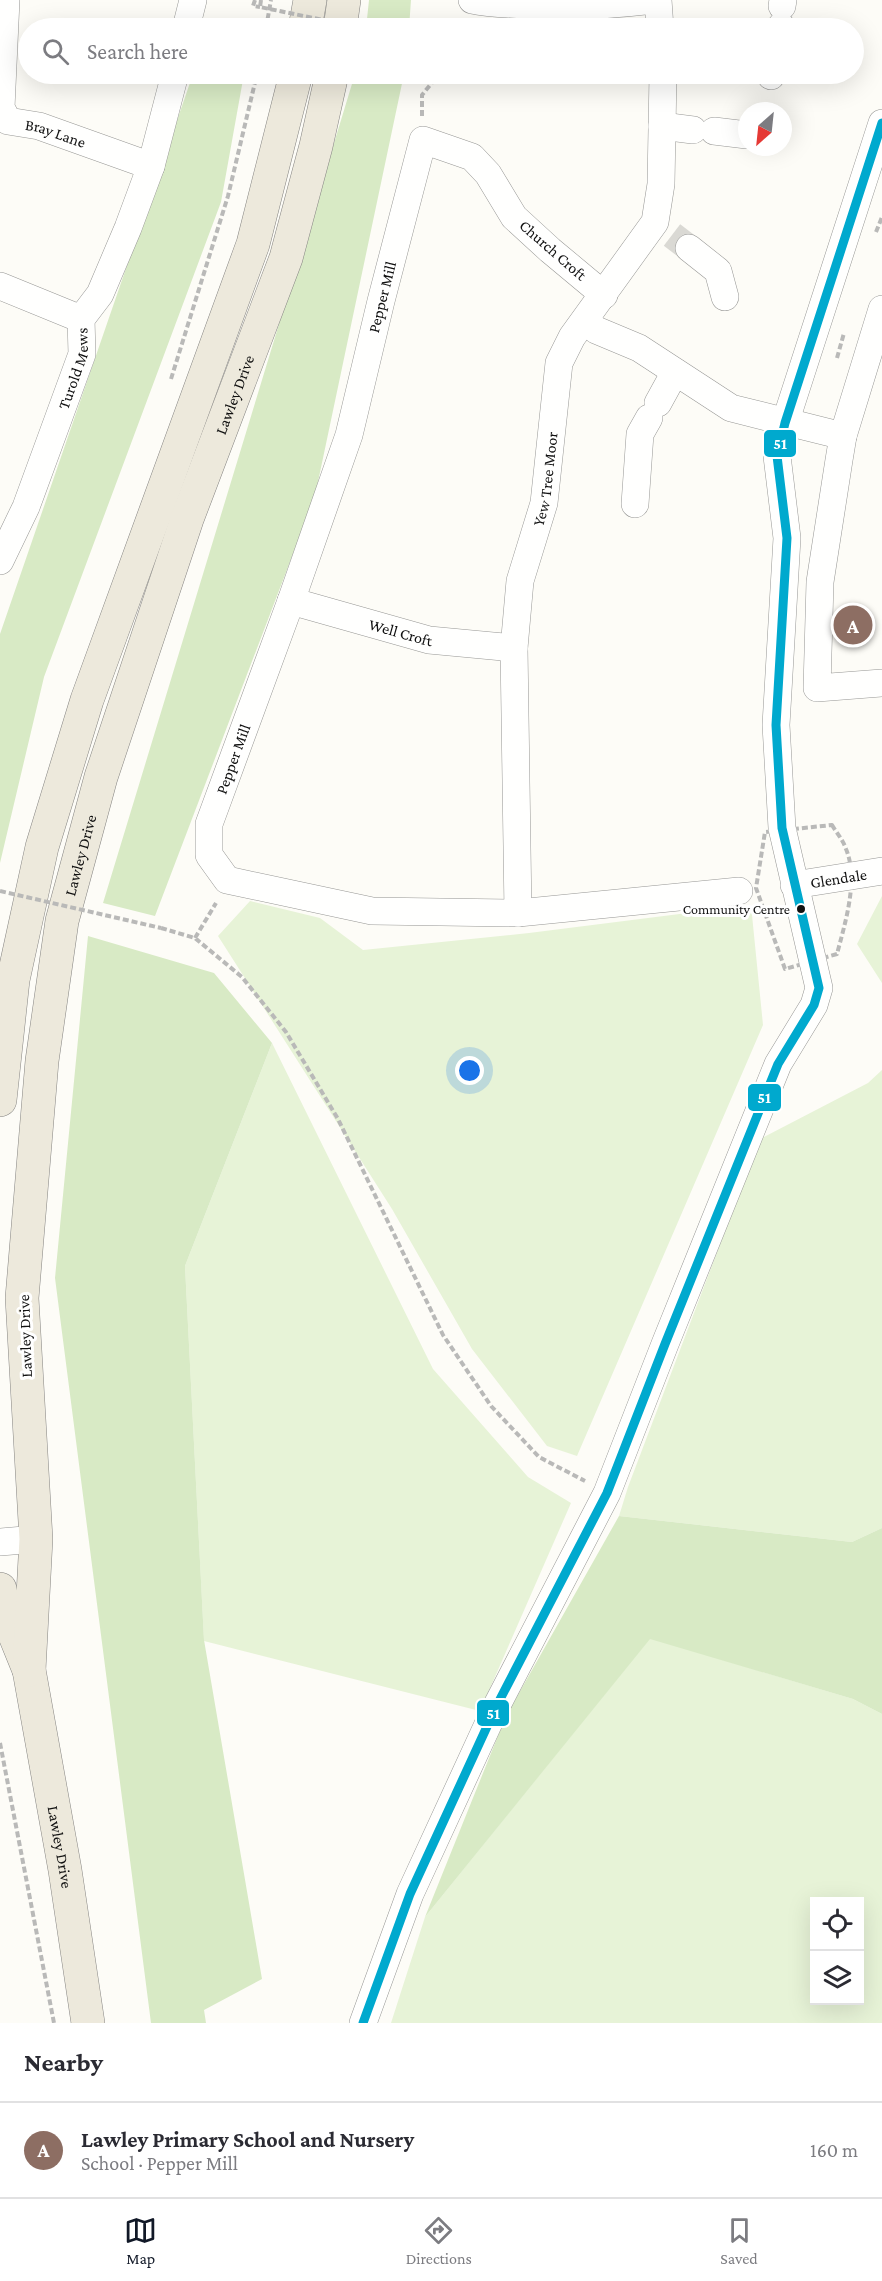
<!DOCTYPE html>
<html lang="en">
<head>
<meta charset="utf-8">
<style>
	:root { --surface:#fff; --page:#f7f7f7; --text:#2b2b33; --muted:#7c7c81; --line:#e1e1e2; --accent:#111827 }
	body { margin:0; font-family:"Crimson Pro",serif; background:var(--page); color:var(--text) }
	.controls { position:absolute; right:18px; bottom:18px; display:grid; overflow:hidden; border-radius:0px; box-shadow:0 6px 24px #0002 }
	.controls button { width:54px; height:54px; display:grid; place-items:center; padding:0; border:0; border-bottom:2px solid var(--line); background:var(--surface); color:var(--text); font:30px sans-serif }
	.compass { position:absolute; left:738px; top:102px; width:54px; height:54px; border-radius:50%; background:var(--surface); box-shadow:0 6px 24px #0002; rotate:207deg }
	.you { position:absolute; left:470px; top:1071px; width:21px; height:21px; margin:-15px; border:4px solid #fff; border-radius:50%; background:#1a73e8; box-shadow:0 0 0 9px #1a73e833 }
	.badge { display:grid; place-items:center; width:39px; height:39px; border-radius:50%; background:var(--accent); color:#fff; font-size:20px; font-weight:700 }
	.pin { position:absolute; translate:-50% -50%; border:3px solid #fff; box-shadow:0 2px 6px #0006 }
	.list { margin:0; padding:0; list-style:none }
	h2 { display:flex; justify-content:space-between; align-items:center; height:78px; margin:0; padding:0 24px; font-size:26px }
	h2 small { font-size:20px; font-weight:400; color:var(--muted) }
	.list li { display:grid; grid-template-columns:39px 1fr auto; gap:18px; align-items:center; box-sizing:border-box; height:96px; padding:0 24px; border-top:2px solid var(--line) }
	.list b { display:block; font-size:22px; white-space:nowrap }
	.list p { margin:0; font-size:20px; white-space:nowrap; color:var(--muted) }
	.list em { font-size:20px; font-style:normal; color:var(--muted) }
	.icon { flex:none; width:33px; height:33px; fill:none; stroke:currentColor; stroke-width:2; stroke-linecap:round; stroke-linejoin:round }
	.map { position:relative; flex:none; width:882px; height:2023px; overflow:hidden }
	.search { position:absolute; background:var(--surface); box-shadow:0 6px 24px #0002; left:18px; right:18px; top:18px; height:66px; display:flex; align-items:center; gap:15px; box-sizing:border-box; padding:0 21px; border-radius:33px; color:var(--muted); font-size:22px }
	.sheet { height:174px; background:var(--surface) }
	nav { display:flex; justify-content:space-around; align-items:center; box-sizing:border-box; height:84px; border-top:2px solid var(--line); background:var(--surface); font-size:16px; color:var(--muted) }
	nav a { display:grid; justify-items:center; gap:3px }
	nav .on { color:var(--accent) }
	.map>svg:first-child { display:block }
</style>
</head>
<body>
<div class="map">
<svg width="882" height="2023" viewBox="0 0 882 2023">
	<rect width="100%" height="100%" fill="#fdfcf7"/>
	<path fill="#e7f3d7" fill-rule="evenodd" d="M882,896V983L857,944Z
		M250,901L320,918L363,950L529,933L751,905L763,1025L577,1456L547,1446L472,1349L392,1209L218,936Z
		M272,1043L433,1369L528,1477L571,1503L480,1711L204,1641L185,1266Z
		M882,1070V1528L852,1542L619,1516L628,1487L760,1139L868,1083Z
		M650,1638L853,1699L882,1714V2023H391L425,1917ZM814,1902H860V2000H814Z"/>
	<path fill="#d8eac5" d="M369,0H411L409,28H401L367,19Z
		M193,74H244L221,202L44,677L0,863V634Z
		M355,74H404L315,496L155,916L103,903Z
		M88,936L214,973L272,1043L185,1266L204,1640L262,1979L204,2010L206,2023H151L55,1278Z
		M619,1516L852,1542L882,1528V1714L853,1699L650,1639L425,1917L506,1716Z"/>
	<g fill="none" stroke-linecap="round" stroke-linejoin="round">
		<path stroke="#dad9d4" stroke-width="27" stroke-dasharray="27 14" stroke-linecap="butt" d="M672,235L689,248"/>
		<g stroke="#979795" stroke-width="28">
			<g id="minor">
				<path id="s1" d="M6,0L1,108L8,121L39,126L151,166"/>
				<path d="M472,0C491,4 508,4 528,5C571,7 612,5 654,0"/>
				<path d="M658,0L660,28"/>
				<path d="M782,6L783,0"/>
				<path d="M186,28L193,0"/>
				<path d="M780,28L781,26"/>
				<path d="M771,76L772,74"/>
				<path d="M662,126L693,130"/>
				<path d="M714,131L747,135"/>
				<path d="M689,248L718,271L725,297"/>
				<path d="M0,286L81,319"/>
				<path d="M604,295L550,250L514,217L488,174L472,157L423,140L381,301L349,435L291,601L209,824V855L227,880L372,911L518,913L739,891"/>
				<path d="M882,309L843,436L839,460L820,582L817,688L882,683"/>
				<path d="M585,320L596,330L639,348L731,408L843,436"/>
				<path d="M658,403L675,372"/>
				<path d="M635,504L640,434L649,418"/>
				<path id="s2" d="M0,561L26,507L82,354L81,319L100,294L128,228L151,166L175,74"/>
				<path id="s3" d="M291,601L429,640L514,648"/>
				<path id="s4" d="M794,885L882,871"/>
				<path id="s5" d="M518,913L514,648L520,581L544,503L559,363L572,337L655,222L661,184L663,74"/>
				<path d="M0,1542L36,1539"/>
				<path d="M363,2023L410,1894L496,1707L607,1493L665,1344L778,1064L814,1005L819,988L782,828L776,725L787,538L777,456L785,423L882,123"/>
			</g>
		</g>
		<g stroke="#858482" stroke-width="34">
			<g id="major">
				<path d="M305,28L310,0"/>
				<path d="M340,28L344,0"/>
				<path d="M0,1100L13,980L42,847L87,700L253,244L296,74"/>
				<path id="s6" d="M0,1589L3,1606L29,1670L65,1870L88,2023"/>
				<path id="s7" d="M29,1670L36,1539L22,1298L42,1061L62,921L101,777L187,519L286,258L316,146L332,74"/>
			</g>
		</g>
		<path stroke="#b9b9b8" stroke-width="4" stroke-dasharray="6 3" stroke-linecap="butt" d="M255,0L253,6L260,7
			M266,28L271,0
			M422,116V95L439,74
			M876,232L882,217
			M837,358L844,333
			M171,379L228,196L257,74
			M832,825C836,832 843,840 846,849C859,880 845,923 837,954L785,969L756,888L765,832Z
			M161,928L195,938L242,977L286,1032L338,1119L443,1335L491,1406L539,1457L585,1481
			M195,938L216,903
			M0,1743L54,2023"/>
		<use href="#minor" stroke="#fffffe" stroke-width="27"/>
		<use href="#major" stroke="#ede9dc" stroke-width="33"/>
		<path stroke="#b9b9b8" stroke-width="4" stroke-dasharray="6 3" stroke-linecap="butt" d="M261,0L260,7L362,28
			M0,891L161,928"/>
		<g stroke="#fff" stroke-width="14">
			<path id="bus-1" d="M363,2023L410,1894L496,1707L607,1493L665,1344L778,1064L814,1005L819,988L782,828L776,725L787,538L777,456L785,423L882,123"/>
		</g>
		<use href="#bus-1" stroke="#00a9ce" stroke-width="9"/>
	</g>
	<circle fill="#111" stroke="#fff" stroke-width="2" cx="801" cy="909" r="5"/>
	<g text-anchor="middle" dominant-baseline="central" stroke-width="6" stroke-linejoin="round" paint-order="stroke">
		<g font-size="14" fill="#111" stroke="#fff" text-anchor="end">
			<text x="790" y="909">Community Centre</text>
		</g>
		<g font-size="16" fill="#111" stroke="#fff">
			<text stroke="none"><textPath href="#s1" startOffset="172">Bray Lane</textPath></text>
			<text transform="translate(553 250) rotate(41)">Church Croft</text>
			<text transform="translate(382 297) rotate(-76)">Pepper Mill</text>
			<text stroke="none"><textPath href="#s2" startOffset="207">Turold Mews</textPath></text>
			<text stroke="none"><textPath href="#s7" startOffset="1306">Lawley Drive</textPath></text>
			<text stroke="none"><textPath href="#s5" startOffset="438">Yew Tree Moor</textPath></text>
			<text stroke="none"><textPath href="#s3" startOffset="114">Well Croft</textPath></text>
			<text transform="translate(233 759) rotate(-70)">Pepper Mill</text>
			<text stroke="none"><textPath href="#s7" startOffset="820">Lawley Drive</textPath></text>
			<text stroke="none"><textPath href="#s4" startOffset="45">Glendale</textPath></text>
			<text transform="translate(25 1336) rotate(-92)">Lawley Drive</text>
			<text stroke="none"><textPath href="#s6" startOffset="266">Lawley Drive</textPath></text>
		</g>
	</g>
	<g stroke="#fff" stroke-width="2">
		<rect x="763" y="429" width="34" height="29" rx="6" fill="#00a9ce"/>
		<rect x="747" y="1083" width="35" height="29" rx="6" fill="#00a9ce"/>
		<rect x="476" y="1699" width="34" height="28" rx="6" fill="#00a9ce"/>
	</g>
	<g font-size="16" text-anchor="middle" font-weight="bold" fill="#fff">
		<text x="780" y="449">51</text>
		<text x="764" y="1103">51</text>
		<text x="493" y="1719">51</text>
	</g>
</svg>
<div class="controls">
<button><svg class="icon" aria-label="locate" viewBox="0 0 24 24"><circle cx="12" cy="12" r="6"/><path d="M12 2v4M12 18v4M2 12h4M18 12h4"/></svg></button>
<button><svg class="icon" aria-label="layers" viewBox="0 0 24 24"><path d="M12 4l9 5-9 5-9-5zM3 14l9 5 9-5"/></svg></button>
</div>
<svg class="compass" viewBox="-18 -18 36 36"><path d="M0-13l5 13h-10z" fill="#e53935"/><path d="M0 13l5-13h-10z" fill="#7c7c81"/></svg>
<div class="you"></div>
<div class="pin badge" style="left:853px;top:625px;background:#8d6e63">A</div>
<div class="search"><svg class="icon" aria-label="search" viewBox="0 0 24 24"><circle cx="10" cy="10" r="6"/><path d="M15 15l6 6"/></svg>Search here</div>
</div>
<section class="sheet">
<h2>Nearby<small></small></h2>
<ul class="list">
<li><span class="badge" style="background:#8d6e63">A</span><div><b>Lawley Primary School and Nursery</b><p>School · Pepper Mill</p></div><em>160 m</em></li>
</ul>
</section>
<nav>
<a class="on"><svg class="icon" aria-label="map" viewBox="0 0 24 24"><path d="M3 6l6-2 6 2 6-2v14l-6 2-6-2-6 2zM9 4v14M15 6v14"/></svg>Map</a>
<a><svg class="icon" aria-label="directions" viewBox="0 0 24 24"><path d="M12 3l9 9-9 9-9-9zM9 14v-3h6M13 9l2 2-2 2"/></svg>Directions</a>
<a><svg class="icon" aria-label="saved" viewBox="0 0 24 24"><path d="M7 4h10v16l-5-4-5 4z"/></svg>Saved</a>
</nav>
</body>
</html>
